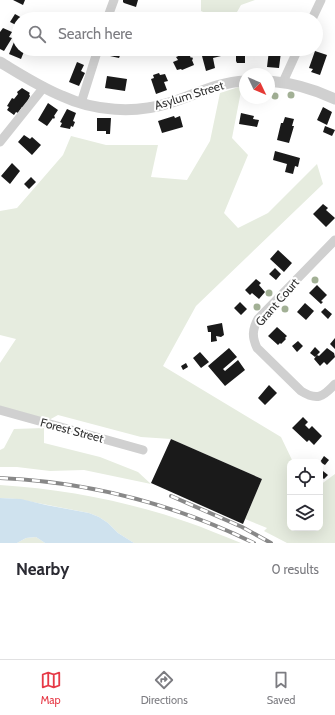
<!DOCTYPE html>
<html lang="en">
<head>
<meta charset="utf-8">
<style>
	:root { --surface:#fff; --page:#f2f2f3; --text:#2b2b33; --muted:#7c7c81; --line:#e1e1e2; --accent:#e63946 }
	body { margin:0; font-family:Cabin,sans-serif; background:var(--page); color:var(--text) }
	.controls { position:absolute; right:12px; bottom:12px; display:grid; overflow:hidden; border-radius:8px; box-shadow:0 4px 16px #0002 }
	.controls button { width:36px; height:36px; display:grid; place-items:center; padding:0; border:0; border-bottom:1px solid var(--line); background:var(--surface); color:var(--text); font:20px sans-serif }
	.compass { position:absolute; left:239px; top:68px; width:36px; height:36px; border-radius:50%; background:var(--surface); box-shadow:0 4px 16px #0002; rotate:134deg }
	.list { margin:0; padding:0; list-style:none }
	h2 { display:flex; justify-content:space-between; align-items:center; height:52px; margin:0; padding:0 16px; font-size:17px }
	h2 small { font-size:13px; font-weight:400; color:var(--muted) }
	.icon { flex:none; width:22px; height:22px; fill:none; stroke:currentColor; stroke-width:2; stroke-linecap:round; stroke-linejoin:round }
	.map { position:relative; flex:none; width:335px; height:543px; overflow:hidden }
	.search { position:absolute; background:var(--surface); box-shadow:0 4px 16px #0002; left:12px; right:12px; top:12px; height:44px; display:flex; align-items:center; gap:10px; box-sizing:border-box; padding:0 14px; border-radius:22px; color:var(--muted); font-size:15px }
	.sheet { height:116px; background:var(--surface) }
	nav { display:flex; justify-content:space-around; align-items:center; box-sizing:border-box; height:56px; border-top:1px solid var(--line); background:var(--surface); font-size:11px; color:var(--muted) }
	nav a { display:grid; justify-items:center; gap:2px }
	nav .on { color:var(--accent) }
	.map>svg:first-child { display:block }
</style>
</head>
<body>
<div class="map">
<svg width="335" height="543" viewBox="0 0 335 543">
	<rect width="100%" height="100%" fill="#fff"/>
	<path fill="#e6ecdf" d="M201,0H255L241,5L233,19H219L201,11Z
		M242,86L232,138L248,155L224,213L238,228L268,213L317,164L323,184L196,306L163,366L281,437L293,462H290V528H320V485L335,474V543H287L264,531L267,528L245,519L262,479L171,439L141,437L58,415L49,420L0,406V363L16,339L0,335V211L17,208L63,155L71,136L106,145H158L151,177L187,180L210,141L220,93Z
		M44,428V443L100,457L138,472L151,484L84,470L50,471L17,467H0V450L4,448L14,429Z
		M0,485C63,489 127,501 187,522C205,528 223,536 241,543H134L118,533L108,523L99,517L89,513L17,499L0,498Z
		M36,537L45,543H17L26,538Z"/>
	<path fill="#cfe2ee" d="M0,498L21,499L46,505L89,513L99,517L108,523L118,533L134,543H45L36,537L26,538L17,543H0Z"/>
	<path fill="#1a1a1a" d="M13,0H25L23,5Z
		M123,0H138L136,7L124,3L123,2Z
		M120,13H122L137,18L136,19H118Z
		M260,13L267,14L266,19H259Z
		M15,14L22,18L19,19L18,26L10,22Z
		M3,28L12,32L9,37L12,38L4,51L0,49V32Z
		M19,40V49H25L21,59L9,54L14,42L17,44Z
		M109,49H130L128,56L121,53L119,58L110,56L107,52Z
		M209,49L210,50L219,49L221,56L213,58L215,68L206,71L202,56H204L203,52H205V50Z
		M240,49H248V56H245V63H237L236,61V50H240Z
		M269,50L281,52L279,68L267,67Z
		M315,51L327,55L320,75L311,72L313,69L309,68Z
		M188,52L191,58L192,57L193,59L192,60L194,65L182,70L181,69L177,70L173,62L178,60L176,57Z
		M77,62L84,65L81,71L85,73L79,86L69,82Z
		M159,73L160,75L165,74L168,81L164,82L167,90L156,94L151,79L154,78L153,75Z
		M107,76L127,79L125,91L105,88Z
		M22,88L30,93L29,94L30,96L27,102L23,107H22L18,113L16,112L14,115L7,110L9,107L7,106L12,98L14,99L18,94L17,92Z
		M48,103L58,110L54,116L55,117L54,119L53,118L47,126L38,120Z
		M323,107L332,112L327,125L317,120Z
		M67,109L76,113L73,121L75,122L73,127L71,126L70,129L60,127L62,123L60,122Z
		M241,113L254,116L253,119L259,120L257,127L239,124Z
		M174,116L175,118L180,116L183,127L162,133L158,121Z
		M285,117L294,119L292,126H294L289,143L277,140L281,123H283Z
		M97,118H111L110,134H106V131H97Z
		M325,126L335,130L332,136L323,132Z
		M24,135L30,139L32,137L41,145L32,155L18,142Z
		M275,151L300,158L298,167L295,166L293,174L285,172L287,164L273,160Z
		M12,163L20,171L10,184L1,176Z
		M31,177L36,182L29,189L24,184Z
		M323,204L328,208L326,210L335,218L326,227L313,214Z
		M278,250L292,263L284,272L270,259Z
		M275,268L281,274L276,280L269,274Z
		M256,279L261,283L259,285L265,292L259,299L252,293L250,295L245,290Z
		M317,285L327,295L321,301L323,302L321,304L309,293Z
		M240,302L247,309L241,315L234,308Z
		M305,303L314,311L306,320L297,312Z
		M325,308L332,314L328,319L321,312Z
		M222,323L224,335L221,337L216,336L217,341L211,342V332H208L207,326Z
		M277,327L287,336L285,338L286,339L281,344L280,343L278,345L268,336Z
		M335,338V349L330,344Z
		M298,341L303,346L297,352L292,346Z
		M315,347L320,352L315,357L310,353Z
		M229,348L237,357L223,369L225,371L238,360L245,370L225,386L208,366Z
		M327,348L334,353L335,357L327,365L324,362L320,366L314,359L317,355L319,356Z
		M200,352L209,362L201,368L193,358Z
		M186,363L188,367L183,370L181,366Z
		M269,385L277,393L265,405L258,398Z
		M303,417L308,422L305,425L309,429L312,426L322,436L314,445L309,440L307,442L292,428Z
		M171,439L262,479L243,524L151,483Z
		M324,456L329,460L325,465L320,462Z
		M323,471L328,475L324,479L320,476Z"/>
	<g fill="none" stroke-linecap="round" stroke-linejoin="round">
		<path stroke="#d0d0d0" stroke-width="9" d="M107,19L114,0
			M312,19L321,0
			M283,82L298,49
			M81,103L98,49
			M0,142L44,87
			M335,240L258,319C252,330 252,337 257,348L301,391C317,401 323,397 335,384
			M0,410L143,450"/>
		<path stroke="#d0d0d0" stroke-width="11" d="M0,62C20,74 40,87 62,96C94,111 135,114 169,103C195,95 218,82 245,81
			M269,81C292,83 314,89 335,99"/>
		<g stroke="#888" stroke-width="4">
			<path id="rail" d="M0,478C89,482 174,504 254,543
				M171,496L242,527L271,543"/>
		</g>
		<use href="#rail" stroke="#fff" stroke-width="2.5" stroke-dasharray="8" stroke-linecap="butt"/>
	</g>
	<g fill="#a2b095">
		<circle cx="291" cy="95" r="3.5"/>
		<circle cx="275" cy="96" r="3.5"/>
		<circle cx="315" cy="280" r="3.5"/>
		<circle cx="269" cy="293" r="3.5"/>
		<circle cx="257" cy="307" r="3.5"/>
		<circle cx="285" cy="309" r="3.5"/>
	</g>
	<g text-anchor="middle" dominant-baseline="central" stroke-width="4" stroke-linejoin="round" paint-order="stroke">
		<g font-size="12" fill="#333" stroke="#fff">
			<text transform="translate(189 95) rotate(-17)">Asylum Street</text>
			<text transform="translate(277 302) rotate(-49)">Grant Court</text>
			<text transform="translate(72 430) rotate(15)">Forest Street</text>
		</g>
	</g>
</svg>
<div class="controls">
<button><svg class="icon" aria-label="locate" viewBox="0 0 24 24"><circle cx="12" cy="12" r="6"/><path d="M12 2v4M12 18v4M2 12h4M18 12h4"/></svg></button>
<button><svg class="icon" aria-label="layers" viewBox="0 0 24 24"><path d="M12 4l9 5-9 5-9-5zM3 14l9 5 9-5"/></svg></button>
</div>
<svg class="compass" viewBox="-18 -18 36 36"><path d="M0-13l5 13h-10z" fill="#e53935"/><path d="M0 13l5-13h-10z" fill="#7c7c81"/></svg>
<div class="search"><svg class="icon" aria-label="search" viewBox="0 0 24 24"><circle cx="10" cy="10" r="6"/><path d="M15 15l6 6"/></svg>Search here</div>
</div>
<section class="sheet">
<h2>Nearby<small>0 results</small></h2>
<ul class="list">
</ul>
</section>
<nav>
<a class="on"><svg class="icon" aria-label="map" viewBox="0 0 24 24"><path d="M3 6l6-2 6 2 6-2v14l-6 2-6-2-6 2zM9 4v14M15 6v14"/></svg>Map</a>
<a><svg class="icon" aria-label="directions" viewBox="0 0 24 24"><path d="M12 3l9 9-9 9-9-9zM9 14v-3h6M13 9l2 2-2 2"/></svg>Directions</a>
<a><svg class="icon" aria-label="saved" viewBox="0 0 24 24"><path d="M7 4h10v16l-5-4-5 4z"/></svg>Saved</a>
</nav>
</body>
</html>
